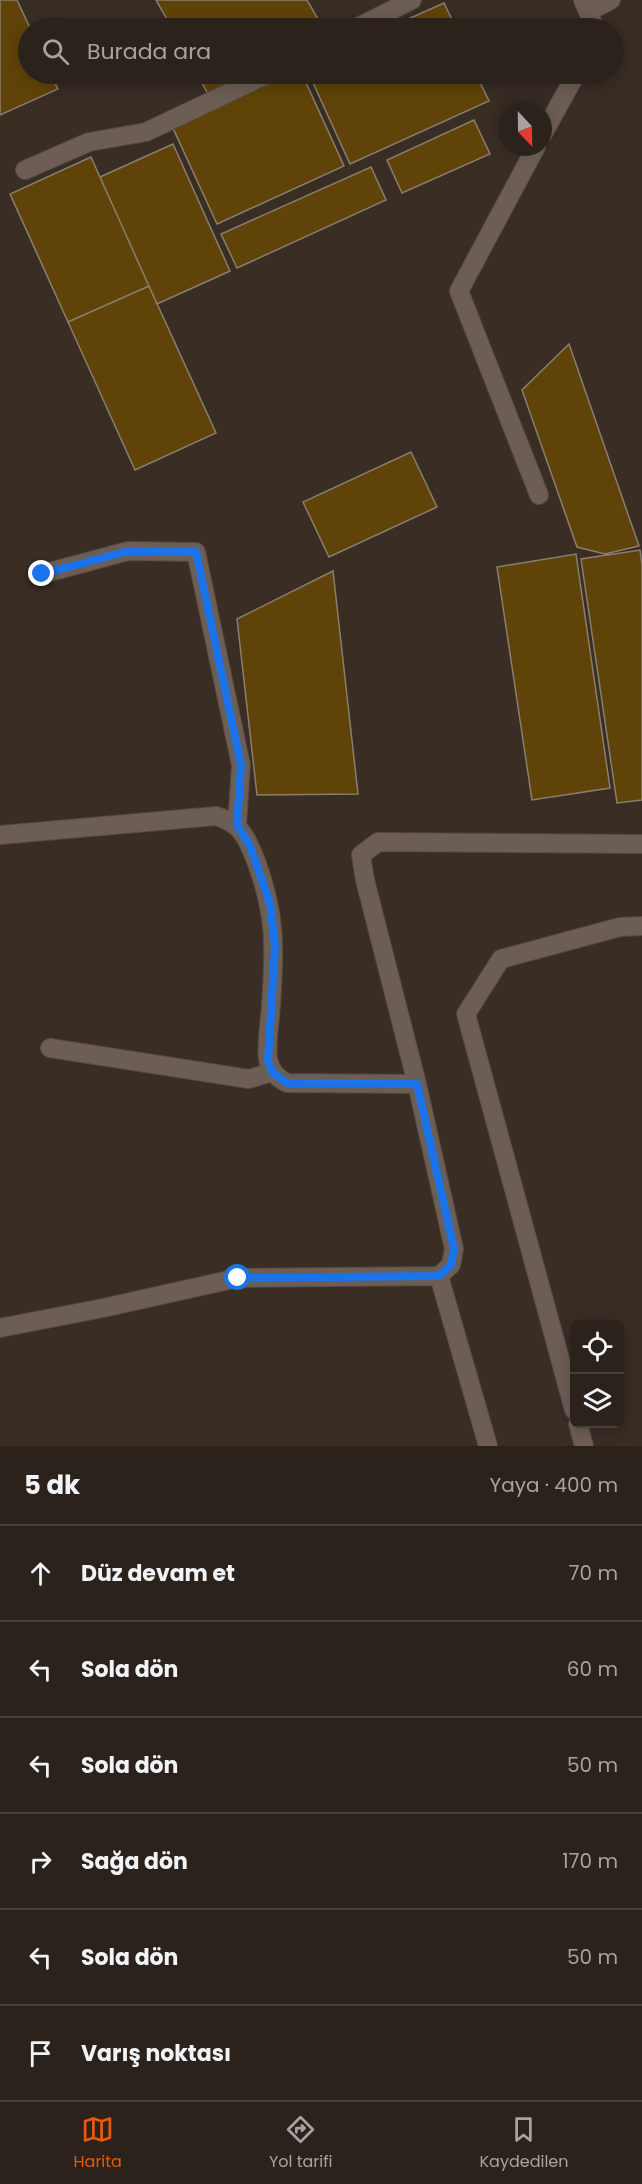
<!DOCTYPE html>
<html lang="tr">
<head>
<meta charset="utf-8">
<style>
	:root { --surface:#2b221b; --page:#372f28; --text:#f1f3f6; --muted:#a6a4a3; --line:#473f3a; --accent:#ea580c }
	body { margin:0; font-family:Poppins,sans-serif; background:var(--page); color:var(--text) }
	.controls { position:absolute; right:18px; bottom:18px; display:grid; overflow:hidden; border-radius:9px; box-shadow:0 3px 15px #0003 }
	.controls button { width:54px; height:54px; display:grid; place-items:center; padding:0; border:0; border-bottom:2px solid var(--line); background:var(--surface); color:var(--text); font:30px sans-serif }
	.compass { position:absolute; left:498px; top:102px; width:54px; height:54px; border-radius:50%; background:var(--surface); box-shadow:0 3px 15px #0003; rotate:158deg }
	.stop { position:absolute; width:18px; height:18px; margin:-14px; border:4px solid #1a73e8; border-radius:50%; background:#fff }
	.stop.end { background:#1a73e8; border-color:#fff; box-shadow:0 2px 6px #0008 }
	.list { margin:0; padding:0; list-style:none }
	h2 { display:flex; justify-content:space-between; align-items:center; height:78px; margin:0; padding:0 24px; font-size:26px }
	h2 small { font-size:20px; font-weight:400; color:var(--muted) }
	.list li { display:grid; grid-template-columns:39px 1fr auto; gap:18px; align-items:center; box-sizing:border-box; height:96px; padding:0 24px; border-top:2px solid var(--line) }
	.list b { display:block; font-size:22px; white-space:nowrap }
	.list em { font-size:20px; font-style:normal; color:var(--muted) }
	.icon { flex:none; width:33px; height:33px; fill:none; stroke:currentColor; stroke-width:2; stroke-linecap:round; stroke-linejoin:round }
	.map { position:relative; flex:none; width:642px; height:1446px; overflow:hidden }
	.search { position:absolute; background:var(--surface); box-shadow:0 3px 15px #0003; left:18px; right:18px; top:18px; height:66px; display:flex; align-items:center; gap:15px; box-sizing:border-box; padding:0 21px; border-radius:33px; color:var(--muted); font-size:22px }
	.sheet { height:654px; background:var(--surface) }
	nav { display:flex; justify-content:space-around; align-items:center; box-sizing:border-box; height:84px; border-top:2px solid var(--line); background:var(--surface); font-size:16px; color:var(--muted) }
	nav a { display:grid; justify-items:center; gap:3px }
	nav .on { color:var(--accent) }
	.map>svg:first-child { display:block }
</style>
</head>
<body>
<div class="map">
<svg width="642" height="1446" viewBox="0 0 642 1446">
	<rect width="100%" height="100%" fill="#392d24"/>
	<path fill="#604308" stroke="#887f71" stroke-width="1.5" d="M0,0H17L30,28L28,74H50L58,89L0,115Z
		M156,0H307L323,28H172Z
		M444,3L456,28H388Z
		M197,74H251L209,96Z
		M288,74H302L344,166L217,224L172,126Z
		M309,74H476L489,101L350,164Z
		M474,120L490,154L402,193L387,160Z
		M173,144L230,271L157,304L100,177Z
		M91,157L149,286L68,322L10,194Z
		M371,167L386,200L237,268L221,234Z
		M149,286L216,433L135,470L68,322Z
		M569,344L639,546L605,554L577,547L522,390Z
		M411,452L437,507L329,557L303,502Z
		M640,550L642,565V800L617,803L581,559Z
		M576,554L610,788L532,800L497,567Z
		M333,571L358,794L257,795L237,619Z"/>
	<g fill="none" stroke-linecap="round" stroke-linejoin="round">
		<g stroke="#544a43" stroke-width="20">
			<path id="minor" d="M583,0L592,21L591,28
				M588,12L611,0
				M356,28L412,0
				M543,134L576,74
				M536,147L459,291L539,495
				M25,170L89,142L146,132L268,74
				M42,574L128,551L196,552L241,765L237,825
				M0,835L216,816C241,823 247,838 256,861C276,915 275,948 271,1005C270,1022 266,1042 268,1059C270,1071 277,1078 287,1083L417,1084
				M50,1048L249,1079L272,1072
				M439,1276L488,1446
				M0,1328L103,1308L238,1278L439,1276L451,1265L454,1249L417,1084L365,880L361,855L378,842L642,844
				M574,1410L466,1014L501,959L620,927L642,926
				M578,1424L584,1446"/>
		</g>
		<use href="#minor" stroke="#6c5e55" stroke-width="18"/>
	</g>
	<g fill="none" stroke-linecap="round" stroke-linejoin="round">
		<path stroke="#1a73e8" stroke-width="8" d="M42,574L128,551L196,552L241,765L237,825L250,846L270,903L275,946L268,1061L272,1072L287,1083L417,1084L454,1249L451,1265L439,1276L238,1278"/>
	</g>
</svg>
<div class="controls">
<button><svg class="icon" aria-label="locate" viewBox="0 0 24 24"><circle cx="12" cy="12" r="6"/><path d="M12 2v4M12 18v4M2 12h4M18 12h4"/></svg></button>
<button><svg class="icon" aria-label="layers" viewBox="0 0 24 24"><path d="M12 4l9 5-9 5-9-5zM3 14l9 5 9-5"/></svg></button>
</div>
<svg class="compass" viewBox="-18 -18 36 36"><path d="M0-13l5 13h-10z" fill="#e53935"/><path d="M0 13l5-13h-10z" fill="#a6a4a3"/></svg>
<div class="stop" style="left:238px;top:1278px"></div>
<div class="stop end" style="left:42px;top:574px"></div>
<div class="search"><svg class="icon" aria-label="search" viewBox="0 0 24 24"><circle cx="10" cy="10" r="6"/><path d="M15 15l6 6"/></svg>Burada ara</div>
</div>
<section class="sheet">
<h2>5 dk<small>Yaya · 400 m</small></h2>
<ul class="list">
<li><svg class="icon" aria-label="ahead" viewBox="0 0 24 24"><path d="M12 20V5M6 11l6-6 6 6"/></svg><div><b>Düz devam et</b></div><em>70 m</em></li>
<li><svg class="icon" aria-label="left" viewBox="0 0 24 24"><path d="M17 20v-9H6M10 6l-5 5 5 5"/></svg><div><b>Sola dön</b></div><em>60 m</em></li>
<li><svg class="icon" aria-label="left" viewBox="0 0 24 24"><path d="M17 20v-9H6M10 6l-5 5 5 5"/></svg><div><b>Sola dön</b></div><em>50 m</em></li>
<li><svg class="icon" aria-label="right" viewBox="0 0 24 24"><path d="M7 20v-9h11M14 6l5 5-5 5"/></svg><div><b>Sağa dön</b></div><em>170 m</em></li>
<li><svg class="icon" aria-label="left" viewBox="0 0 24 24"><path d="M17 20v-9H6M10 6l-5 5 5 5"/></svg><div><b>Sola dön</b></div><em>50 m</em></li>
<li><svg class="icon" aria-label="arrive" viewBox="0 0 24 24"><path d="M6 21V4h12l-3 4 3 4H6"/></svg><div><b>Varış noktası</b></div></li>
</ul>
</section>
<nav>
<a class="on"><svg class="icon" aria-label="map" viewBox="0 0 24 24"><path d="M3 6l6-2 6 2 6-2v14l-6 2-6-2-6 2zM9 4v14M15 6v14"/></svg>Harita</a>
<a><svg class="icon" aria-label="directions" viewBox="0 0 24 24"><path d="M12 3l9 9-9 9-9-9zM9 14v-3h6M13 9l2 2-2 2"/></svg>Yol tarifi</a>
<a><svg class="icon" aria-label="saved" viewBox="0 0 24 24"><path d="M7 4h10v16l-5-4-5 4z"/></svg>Kaydedilen</a>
</nav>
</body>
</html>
